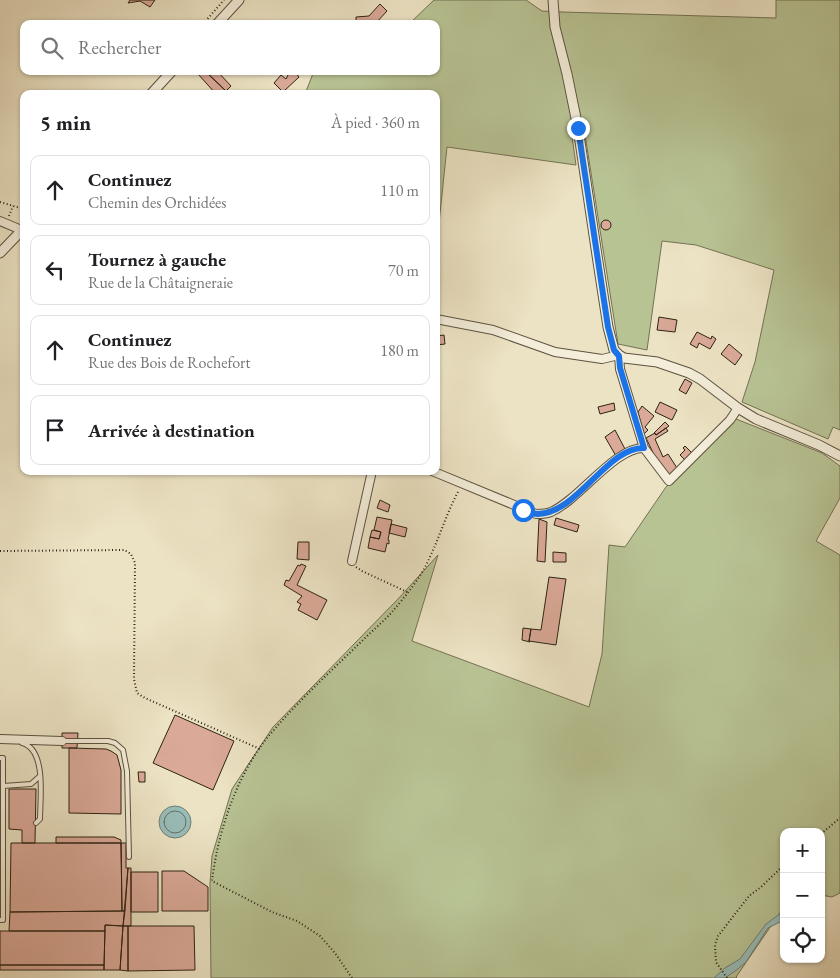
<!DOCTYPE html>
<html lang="fr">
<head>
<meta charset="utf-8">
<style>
	:root { --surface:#fff; --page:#f6f6f6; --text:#202124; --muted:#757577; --line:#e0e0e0 }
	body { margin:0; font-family:"EB Garamond",serif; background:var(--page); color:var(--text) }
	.controls { position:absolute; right:15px; bottom:15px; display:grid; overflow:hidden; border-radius:10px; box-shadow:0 1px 4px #0004 }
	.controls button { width:45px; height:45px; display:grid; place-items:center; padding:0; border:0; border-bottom:1px solid var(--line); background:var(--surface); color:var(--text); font:25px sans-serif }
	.stop { position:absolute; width:15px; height:15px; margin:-11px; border:4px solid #1a73e8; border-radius:50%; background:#fff }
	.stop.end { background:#1a73e8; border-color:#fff; box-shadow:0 1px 5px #0008 }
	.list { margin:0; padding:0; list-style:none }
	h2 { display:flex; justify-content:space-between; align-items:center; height:65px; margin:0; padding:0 20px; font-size:21px }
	h2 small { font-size:16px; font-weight:400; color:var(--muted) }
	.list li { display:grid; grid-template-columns:32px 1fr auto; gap:15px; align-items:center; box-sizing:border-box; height:70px; margin:0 10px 10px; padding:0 10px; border:1px solid var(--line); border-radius:10px }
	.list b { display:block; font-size:19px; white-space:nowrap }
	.list p { margin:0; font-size:16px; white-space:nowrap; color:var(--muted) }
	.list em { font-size:16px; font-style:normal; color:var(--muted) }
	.icon { flex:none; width:28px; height:28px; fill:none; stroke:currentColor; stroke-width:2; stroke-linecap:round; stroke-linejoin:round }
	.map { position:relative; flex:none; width:840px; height:978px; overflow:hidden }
	.search { position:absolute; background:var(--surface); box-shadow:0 1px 4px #0004; left:20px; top:20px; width:420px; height:55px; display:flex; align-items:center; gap:12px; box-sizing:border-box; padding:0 18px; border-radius:10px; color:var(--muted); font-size:19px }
	.panel { position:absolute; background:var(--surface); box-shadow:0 1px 4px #0004; left:20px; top:90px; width:420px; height:385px; border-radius:10px }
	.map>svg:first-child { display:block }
</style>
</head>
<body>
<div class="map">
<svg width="840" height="978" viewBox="0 0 840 978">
	<rect width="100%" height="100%" fill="#ece3c4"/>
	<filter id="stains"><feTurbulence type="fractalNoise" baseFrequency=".004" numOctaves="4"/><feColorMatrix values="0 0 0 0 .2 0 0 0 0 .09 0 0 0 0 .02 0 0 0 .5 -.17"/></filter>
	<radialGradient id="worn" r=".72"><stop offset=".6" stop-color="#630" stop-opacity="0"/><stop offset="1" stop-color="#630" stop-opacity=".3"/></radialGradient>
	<path fill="#b8c394" stroke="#727254" d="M434,0H526L542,11L562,12L776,18V0H840V430L833,427L828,439L742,402L755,362L774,270L696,245L662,241L647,350L618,344L583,122H570L576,165L447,147L436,251V94H305L314,71H436V24H409Z
		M736,419L822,453L840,466V498L816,541L840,555V893L832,897L821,895V832H784V907L736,977L737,978H211L210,884L212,856L232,789L273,727L398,599L438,555L412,641L589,707L602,654L609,545L625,547L666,487Z"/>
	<path fill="#99bdb9" stroke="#6e7f77" d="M159 822a16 16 0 1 1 32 0a16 16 0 1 1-32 0Z
		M784,906V920L768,928L746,962L738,969L725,978H714L725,968L740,959L766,924L781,913Z"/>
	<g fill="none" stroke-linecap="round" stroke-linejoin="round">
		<path stroke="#637066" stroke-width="1" d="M164 822a11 11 0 1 1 22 0a11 11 0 1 1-22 0Z"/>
	</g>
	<path fill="#daa998" stroke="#2d2214" d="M130,0H155L150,7L140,1L128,3Z
		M380,4L387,11L375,24H356V17L369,16Z
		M201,71H205L226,91L223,94H216L198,74Z
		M205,71H217L231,86L226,91Z
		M290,71H294L299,77L283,92L274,83L281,75L286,79Z
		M601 225a5 5 0 1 1 10 0a5 5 0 1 1-10 0Z
		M659,317L677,320L675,332L657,330Z
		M697,332L711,339L712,336L716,339L710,349L699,343L697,348L690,344Z
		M444,335L445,344L436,345V336Z
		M729,344L742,355L735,365L721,354Z
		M685,379L692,383L686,394L679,390Z
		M660,402L677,410L672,420L655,412Z
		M614,403L615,410L600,414L598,407Z
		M642,406L654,416L645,427L648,430L644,434L638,412Z
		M665,422L669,426L656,435L654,433Z
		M666,428L668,431L655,439L663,457L668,454L677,468L670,475L657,461L646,438L655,433L656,435Z
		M615,430L625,449L616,456L605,437Z
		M685,446L692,453L685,460L680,455L685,450L683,448Z
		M380,500L390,505L388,512L377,508Z
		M377,517L392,520L388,540H389V544L387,543L385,552L368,548L370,537L379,539L381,532L374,530Z
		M556,518L579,525L577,532L554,525Z
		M539,519L547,522L545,562L537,561Z
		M391,524L407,528L405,537L389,533Z
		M372,530L381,532L379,539L370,537Z
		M298,542H309V560L297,559Z
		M553,552L566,553V562H553Z
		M301,564L306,566L297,585L327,600L317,620L298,610L301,604L297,602L302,596L284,585L286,580L289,581L298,565L300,566Z
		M549,577L566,579L556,645L529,641L531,629L541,630Z
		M523,628L531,629L529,641L530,642L522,640Z
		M175,715L234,741L213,790L153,763Z
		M62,733H78L77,748H62Z
		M69,748L106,749L111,751L117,755L121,770V814L69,813Z
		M138,772H145V782H139Z
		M9,789H36L35,843H22V830L9,829Z
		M56,837H114L121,840V843H56Z
		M11,843H121L122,911L10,912Z
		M121,843H126V868H128L125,911H122Z
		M128,868H131V926H123Z
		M162,871H184L208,887V911H162Z
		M131,872H158V912H131Z
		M125,911L123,926L105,925V931H9L10,912Z
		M105,925L123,926L120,970H104Z
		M123,926H128V971L120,970Z
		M128,926H194L195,970L128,971Z
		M0,931H105L104,965H0Z
		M0,965H104V970H0Z"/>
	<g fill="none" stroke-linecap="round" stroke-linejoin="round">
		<g stroke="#5d5240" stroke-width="6">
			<path id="service" d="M62,741H108L115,743L123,750L127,771L129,857
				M22,743C47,749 40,800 40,819L36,823
				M0,758H3V920H0
				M3,786L31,784L40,776"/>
		</g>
		<g stroke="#5d5240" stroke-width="10">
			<path id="minor" d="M0,221L24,231
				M436,319L493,330L555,352L602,359L619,355L620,369L644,448L669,481L730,420L738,408
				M432,471L536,514C541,514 546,514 551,512C580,499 615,447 644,448
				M352,561L372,471
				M0,739L62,741"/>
		</g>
		<g stroke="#5d5240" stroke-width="11">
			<path id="tertiary" d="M553,0L555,27L567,74L578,128L598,262L608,327L614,350L619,355L624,358L657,362L689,373L700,379L738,408L756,419L819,445L840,456
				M217,24L239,0
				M151,94L172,71
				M0,253L24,228"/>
		</g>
		<path stroke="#2d2214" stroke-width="2" stroke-dasharray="1 2.5" stroke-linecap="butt" d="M203,24L224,0
			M0,202L20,208L24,207
			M9,216L13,206
			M0,551L124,550L131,554L135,563L134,679L137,693L145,698L260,749
			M356,567L362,571L407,592
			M821,834L840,818
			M352,978L335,953L320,936L297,921L272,912L212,881C218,832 236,777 267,738C296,703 330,672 362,641C372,631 383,622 392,612C404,598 422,576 429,559C440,536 447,512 459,490
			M727,978L716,962L715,945L718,936L749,896L761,887L784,865"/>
		<use href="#service" stroke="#f3edd9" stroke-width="4"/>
		<use href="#minor" stroke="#f3edd9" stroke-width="8"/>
		<use href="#tertiary" stroke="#f3edd9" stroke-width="9"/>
	</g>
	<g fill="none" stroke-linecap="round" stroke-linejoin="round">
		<path stroke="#1a73e8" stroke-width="6" d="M523,510C527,512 533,514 538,514C578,513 607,447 644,448L620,368L619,356L614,350L608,327L578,128"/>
	</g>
	<rect width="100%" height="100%" filter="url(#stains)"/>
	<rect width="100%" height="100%" fill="url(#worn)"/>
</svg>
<div class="controls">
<button>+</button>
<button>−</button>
<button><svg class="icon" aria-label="locate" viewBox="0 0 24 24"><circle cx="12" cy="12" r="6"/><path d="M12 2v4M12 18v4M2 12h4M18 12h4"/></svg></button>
</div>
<div class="stop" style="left:523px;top:510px"></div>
<div class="stop end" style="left:578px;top:128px"></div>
<div class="search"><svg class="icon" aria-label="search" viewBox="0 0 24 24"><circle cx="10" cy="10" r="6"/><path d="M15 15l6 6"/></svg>Rechercher</div>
<section class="panel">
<h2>5 min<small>À pied · 360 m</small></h2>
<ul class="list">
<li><svg class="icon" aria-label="ahead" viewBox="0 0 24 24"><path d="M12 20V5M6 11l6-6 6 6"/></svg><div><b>Continuez</b><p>Chemin des Orchidées</p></div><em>110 m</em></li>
<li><svg class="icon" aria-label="left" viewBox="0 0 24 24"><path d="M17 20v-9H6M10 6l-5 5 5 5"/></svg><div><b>Tournez à gauche</b><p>Rue de la Châtaigneraie</p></div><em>70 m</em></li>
<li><svg class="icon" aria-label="ahead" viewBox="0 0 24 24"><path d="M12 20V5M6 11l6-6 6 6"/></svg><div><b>Continuez</b><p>Rue des Bois de Rochefort</p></div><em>180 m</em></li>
<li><svg class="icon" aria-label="arrive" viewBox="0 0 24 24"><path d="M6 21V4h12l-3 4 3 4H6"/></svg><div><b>Arrivée à destination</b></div></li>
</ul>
</section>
</div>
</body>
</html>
